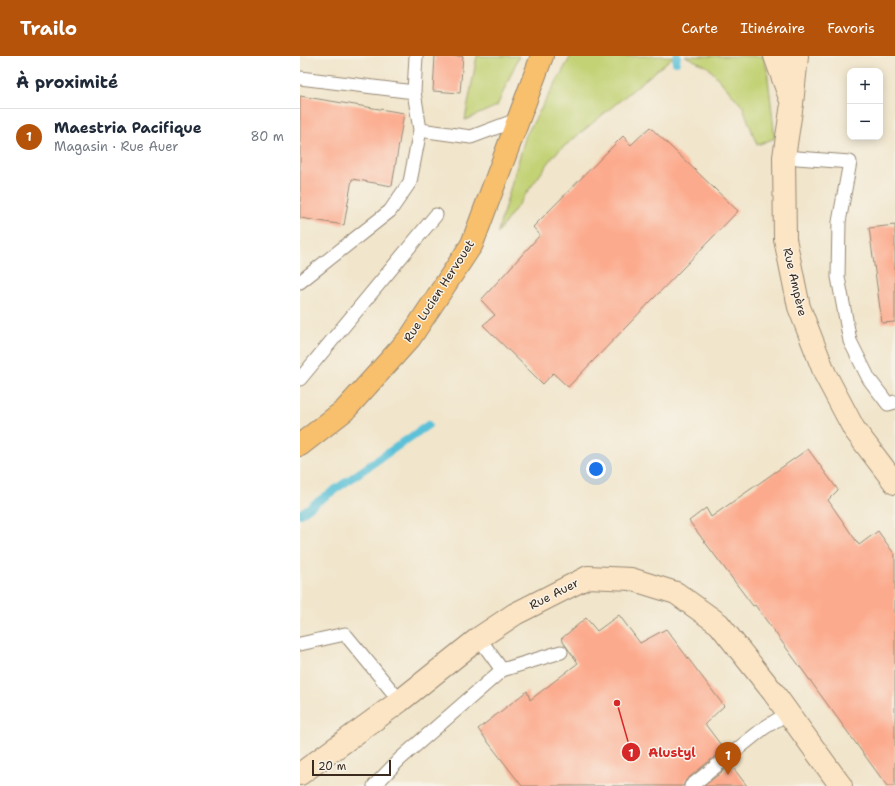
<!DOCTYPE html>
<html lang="fr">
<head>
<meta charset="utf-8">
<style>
	:root { --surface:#fff; --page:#f2f2f3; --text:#1f2937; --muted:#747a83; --line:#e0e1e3; --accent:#b45309 }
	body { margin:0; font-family:"Shantell Sans",sans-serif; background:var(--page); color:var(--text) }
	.controls { position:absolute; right:12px; top:12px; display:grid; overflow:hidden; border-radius:8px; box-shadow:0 2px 10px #0003 }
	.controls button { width:36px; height:36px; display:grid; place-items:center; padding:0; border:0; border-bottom:1px solid var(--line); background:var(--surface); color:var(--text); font:20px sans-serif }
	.scale { position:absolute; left:12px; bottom:10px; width:79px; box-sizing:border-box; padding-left:4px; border:2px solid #3b2a1e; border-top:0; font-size:11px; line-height:14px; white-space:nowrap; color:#3b2a1e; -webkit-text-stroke:3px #f7f3e8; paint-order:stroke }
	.you { position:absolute; left:296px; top:413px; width:14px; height:14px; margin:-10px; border:3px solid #fff; border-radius:50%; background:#1a73e8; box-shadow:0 0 0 6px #1a73e833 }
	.badge { display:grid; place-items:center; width:26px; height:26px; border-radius:50%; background:var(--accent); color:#fff; font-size:13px; font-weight:700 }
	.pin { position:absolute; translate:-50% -33px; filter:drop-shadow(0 1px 2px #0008) }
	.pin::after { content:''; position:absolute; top:21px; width:14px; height:12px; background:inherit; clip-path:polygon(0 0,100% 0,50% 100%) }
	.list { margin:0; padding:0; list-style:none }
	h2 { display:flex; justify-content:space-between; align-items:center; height:52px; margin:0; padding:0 16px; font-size:17px }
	h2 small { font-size:13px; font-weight:400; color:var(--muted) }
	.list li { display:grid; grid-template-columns:26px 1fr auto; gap:12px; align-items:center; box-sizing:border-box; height:56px; padding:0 16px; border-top:1px solid var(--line) }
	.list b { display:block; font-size:15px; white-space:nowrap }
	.list p { margin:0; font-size:13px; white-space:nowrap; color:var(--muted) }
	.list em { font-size:13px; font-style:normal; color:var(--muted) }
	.map { position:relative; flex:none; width:595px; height:730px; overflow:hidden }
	header { display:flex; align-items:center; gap:24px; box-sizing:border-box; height:56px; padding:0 20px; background:var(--accent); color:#fff }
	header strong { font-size:19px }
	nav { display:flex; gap:22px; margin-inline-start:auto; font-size:14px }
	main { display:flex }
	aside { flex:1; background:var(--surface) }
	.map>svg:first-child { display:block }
</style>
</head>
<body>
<header>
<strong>Trailo</strong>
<nav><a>Carte</a><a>Itinéraire</a><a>Favoris</a></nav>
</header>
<main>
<aside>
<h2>À proximité<small></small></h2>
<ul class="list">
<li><span class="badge">1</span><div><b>Maestria Pacifique</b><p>Magasin · Rue Auer</p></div><em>80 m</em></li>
</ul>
</aside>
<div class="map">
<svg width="595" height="730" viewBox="0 0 595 730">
	<rect width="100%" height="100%" fill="#f7f3e8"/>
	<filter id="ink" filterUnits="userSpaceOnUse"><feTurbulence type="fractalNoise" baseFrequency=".025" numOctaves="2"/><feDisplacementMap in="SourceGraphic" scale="8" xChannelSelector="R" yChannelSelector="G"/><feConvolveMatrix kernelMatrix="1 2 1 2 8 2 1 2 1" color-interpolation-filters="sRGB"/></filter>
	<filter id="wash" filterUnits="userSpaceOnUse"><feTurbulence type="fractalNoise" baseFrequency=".012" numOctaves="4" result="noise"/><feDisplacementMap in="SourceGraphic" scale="16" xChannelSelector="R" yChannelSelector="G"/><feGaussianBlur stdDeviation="0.9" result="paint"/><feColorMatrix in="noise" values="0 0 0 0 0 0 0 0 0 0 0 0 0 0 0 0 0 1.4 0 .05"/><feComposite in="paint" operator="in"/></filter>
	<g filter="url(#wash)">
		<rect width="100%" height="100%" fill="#f1e5cb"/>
		<path fill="#c2d275" stroke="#7e7e4a" d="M177,0H219L197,50L165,64Z
			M271,0H374L255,98L197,178L226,79Z
			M385,0H463L467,13L475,82L457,89L443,51L408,11Z"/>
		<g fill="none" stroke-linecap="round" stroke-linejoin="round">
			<path stroke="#5bc1d8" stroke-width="8" d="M376,6L377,0
				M0,458L128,369"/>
		</g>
		<g id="blocks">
			<path fill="#fcaa8d" d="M135,0H163L160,37L133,35Z
				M0,40L104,57L92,130L52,123L44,169L0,162Z
				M350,71L438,155L268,331L253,317L243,328L183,269L195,259L181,244L240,179L233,171L323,80L331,89Z
				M595,169V266L582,267L569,172Z
				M508,393L538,434L528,444L559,489L578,475L595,499V730H587L455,549L453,550L389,465L406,452L411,461Z
				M319,559L340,587L366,573L424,650L405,668L424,693L386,724L383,730H222L178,673L227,635L230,644L278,607L261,583L286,562L297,575Z
				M431,709L447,730H404Z"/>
		</g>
	</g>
	<g filter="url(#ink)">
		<use href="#blocks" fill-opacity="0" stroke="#968874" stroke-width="1"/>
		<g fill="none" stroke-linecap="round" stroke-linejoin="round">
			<g stroke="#968874" stroke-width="15">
				<path id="lane" d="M0,22L114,36
					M120,74L171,81L219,63
					M484,101L550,106L539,166L538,221L550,285L569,323L588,348L595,346
					M0,226L90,155L110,126L120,74L114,36L116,0
					M0,323L136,159
					M0,588L45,578L100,645
					M202,614L261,596
					M74,730L100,703L202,614L179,582
					M391,730L464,672L488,657"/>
			</g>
			<g stroke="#968874" stroke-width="24">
				<path id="secondary" d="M475,0L490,42
					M497,0L492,48L484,101L485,183L499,251L525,318L554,373L595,427
					M0,718L100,645L179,582L215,558L288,521L331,523L376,537L419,568L473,636L541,730"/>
			</g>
			<g stroke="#968874" stroke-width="24">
				<path id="primary" d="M0,389L45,354L110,282L172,188L242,0"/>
			</g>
			<use href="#lane" stroke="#fff" stroke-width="13"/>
			<use href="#secondary" stroke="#fce5c4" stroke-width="22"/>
			<use href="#primary" stroke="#f8bf6c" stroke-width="22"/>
		</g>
	</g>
	<g text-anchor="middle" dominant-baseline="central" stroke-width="3" stroke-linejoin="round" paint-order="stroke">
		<g font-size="12" fill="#3b2a1e" stroke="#f7f3e8">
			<text transform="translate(495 226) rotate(77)">Rue Ampère</text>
			<text transform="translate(139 235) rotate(-57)">Rue Lucien Hervouet</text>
			<text transform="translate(254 538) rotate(-27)">Rue Auer</text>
		</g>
	</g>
	<path fill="none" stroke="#d62828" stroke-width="1.5" d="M317 647L331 696"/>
	<g fill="#d62828" stroke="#f7f3e8" stroke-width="1.5">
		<circle cx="317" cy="647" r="4"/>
		<circle cx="331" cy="696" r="10"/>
	</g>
	<g font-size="12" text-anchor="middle" font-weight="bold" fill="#fff">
		<text x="331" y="701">1</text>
	</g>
	<g font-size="13" text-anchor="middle" font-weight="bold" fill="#d62828" stroke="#f7f3e8" stroke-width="3" stroke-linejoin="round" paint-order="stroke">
		<text x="372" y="701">Alustyl</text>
	</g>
</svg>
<div class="controls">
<button>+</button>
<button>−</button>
</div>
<div class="scale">20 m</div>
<div class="you"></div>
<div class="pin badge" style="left:428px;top:719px">1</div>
</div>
</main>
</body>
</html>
